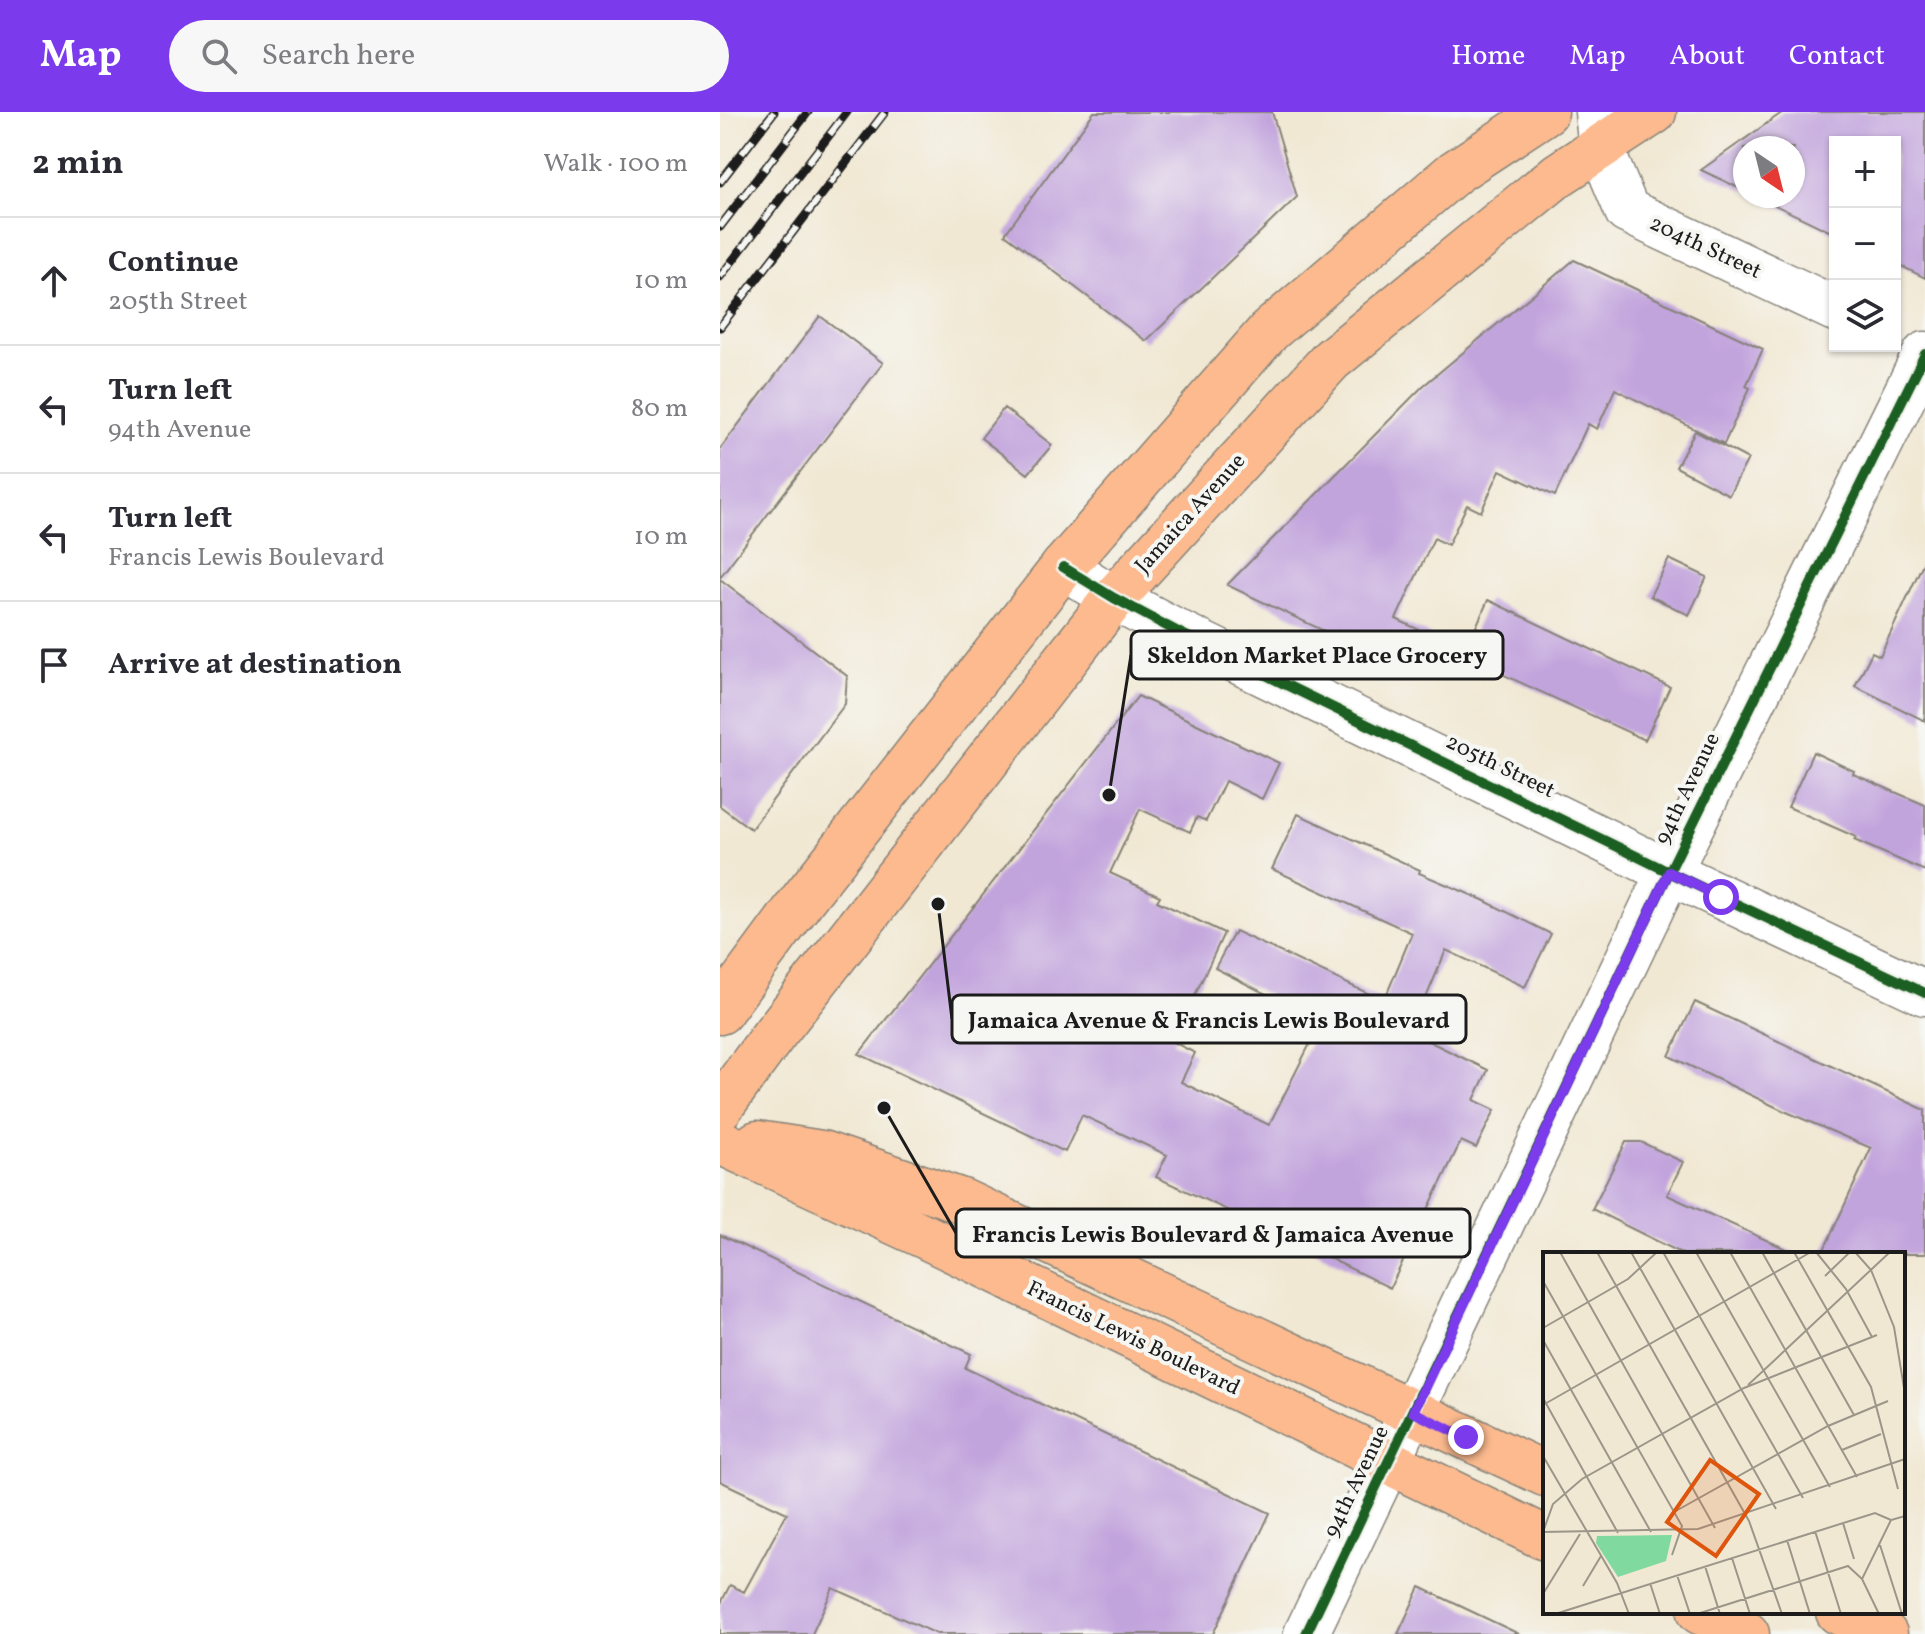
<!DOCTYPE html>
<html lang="en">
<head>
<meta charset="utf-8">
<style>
	:root { --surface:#fff; --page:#f7f7f7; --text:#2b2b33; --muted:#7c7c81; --line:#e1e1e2; --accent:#7c3aed }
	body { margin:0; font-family:Vollkorn,serif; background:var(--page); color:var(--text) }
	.controls { position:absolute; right:24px; top:24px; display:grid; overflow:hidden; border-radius:0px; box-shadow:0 2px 6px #0004 }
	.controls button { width:72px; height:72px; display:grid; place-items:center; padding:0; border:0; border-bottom:2px solid var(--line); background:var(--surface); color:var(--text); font:40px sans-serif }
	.compass { position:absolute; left:1013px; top:24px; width:72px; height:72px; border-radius:50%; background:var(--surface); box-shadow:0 2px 6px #0004; rotate:145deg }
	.stop { position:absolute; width:24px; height:24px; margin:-18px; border:6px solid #7c3aed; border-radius:50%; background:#fff }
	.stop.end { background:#7c3aed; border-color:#fff; box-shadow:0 2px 8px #0008 }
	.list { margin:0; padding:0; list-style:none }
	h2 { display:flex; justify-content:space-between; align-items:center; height:104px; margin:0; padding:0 32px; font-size:34px }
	h2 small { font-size:26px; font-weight:400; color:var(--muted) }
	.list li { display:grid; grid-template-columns:52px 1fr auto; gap:24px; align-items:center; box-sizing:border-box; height:128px; padding:0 32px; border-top:2px solid var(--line) }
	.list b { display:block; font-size:30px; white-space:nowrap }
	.list p { margin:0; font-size:26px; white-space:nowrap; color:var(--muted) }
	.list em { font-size:26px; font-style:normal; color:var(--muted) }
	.icon { flex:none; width:44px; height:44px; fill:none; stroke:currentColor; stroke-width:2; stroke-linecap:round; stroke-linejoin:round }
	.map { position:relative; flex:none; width:1205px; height:1522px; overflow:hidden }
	header { display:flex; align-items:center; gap:48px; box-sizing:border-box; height:112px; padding:0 40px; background:var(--accent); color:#fff }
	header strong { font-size:38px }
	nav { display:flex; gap:44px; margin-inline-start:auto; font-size:28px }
	.search { width:560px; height:72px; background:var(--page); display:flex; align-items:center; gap:20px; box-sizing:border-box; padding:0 28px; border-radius:44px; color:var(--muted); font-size:30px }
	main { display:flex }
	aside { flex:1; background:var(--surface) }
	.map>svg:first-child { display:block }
</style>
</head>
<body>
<header>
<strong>Map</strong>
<div class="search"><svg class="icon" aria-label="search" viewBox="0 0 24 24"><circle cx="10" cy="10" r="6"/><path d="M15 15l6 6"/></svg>Search here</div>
<nav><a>Home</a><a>Map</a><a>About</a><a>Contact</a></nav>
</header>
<main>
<aside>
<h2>2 min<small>Walk · 100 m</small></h2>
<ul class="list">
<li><svg class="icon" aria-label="ahead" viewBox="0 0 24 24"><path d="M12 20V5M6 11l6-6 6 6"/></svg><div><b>Continue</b><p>205th Street</p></div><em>10 m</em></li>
<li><svg class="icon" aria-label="left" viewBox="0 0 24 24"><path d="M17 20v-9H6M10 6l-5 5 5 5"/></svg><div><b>Turn left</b><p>94th Avenue</p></div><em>80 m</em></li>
<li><svg class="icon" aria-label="left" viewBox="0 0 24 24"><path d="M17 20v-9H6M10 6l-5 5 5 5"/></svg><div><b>Turn left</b><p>Francis Lewis Boulevard</p></div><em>10 m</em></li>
<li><svg class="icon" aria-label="arrive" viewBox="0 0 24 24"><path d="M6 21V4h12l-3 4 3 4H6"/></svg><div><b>Arrive at destination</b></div></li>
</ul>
</aside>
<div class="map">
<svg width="1205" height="1522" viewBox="0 0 1205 1522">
	<rect width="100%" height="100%" fill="#f6f6f2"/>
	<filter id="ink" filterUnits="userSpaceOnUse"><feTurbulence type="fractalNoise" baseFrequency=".0125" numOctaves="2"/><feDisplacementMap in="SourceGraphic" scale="16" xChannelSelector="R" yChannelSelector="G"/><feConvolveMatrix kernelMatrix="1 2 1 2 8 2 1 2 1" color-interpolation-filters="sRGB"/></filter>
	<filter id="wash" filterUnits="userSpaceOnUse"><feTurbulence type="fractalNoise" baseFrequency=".006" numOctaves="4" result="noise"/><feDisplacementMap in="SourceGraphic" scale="32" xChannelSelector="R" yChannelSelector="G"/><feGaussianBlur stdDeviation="1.8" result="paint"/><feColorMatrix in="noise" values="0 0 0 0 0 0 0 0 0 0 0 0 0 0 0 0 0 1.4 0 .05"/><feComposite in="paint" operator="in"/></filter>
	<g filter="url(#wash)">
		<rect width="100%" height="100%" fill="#f1e8d3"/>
		<g id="blocks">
			<path fill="#c2a4dd" d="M374,0H552L577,85L426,229L285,122Z
				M1063,0H1205V166L1175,151V30H1115V122L1036,84H1073V36H1025V79L981,58Z
				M854,148L1043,237L1026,274L1030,276L1004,332L895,277L877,317L868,312L835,384L780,358L761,400L747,393L728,433L714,426L676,507L712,524L695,562L507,473L703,274Z
				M100,204L163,251L0,465V337Z
				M284,296L332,333L308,362L261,326Z
				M975,319L1028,347L1009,383L956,355Z
				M949,447L987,465L969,503L930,484Z
				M1205,447V609L1135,574L1152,540L1160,544Z
				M0,467L127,564L125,592L31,717L0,694Z
				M768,488L950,575L925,628L743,544Z
				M418,584L559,651L542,687L505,669L486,709L477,705L470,720L420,697L390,761L440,784L437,789L504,821L453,930L475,941L461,970L549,1013L601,910L495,856L515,819L664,889L692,821L552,757L578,702L700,758L699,761L763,788L831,822L805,875L726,838L693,917L698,920L696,923L768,958L754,988L775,998L756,1036L741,1029L670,1176L589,1136L436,1065L447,1043L362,1003L345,1040L139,942Z
				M1093,640L1134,659L1133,662L1205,693V759L1134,728L1136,725L1068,695Z
				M975,890L1205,998V1142H1102L1151,1036L1062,998L949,944Z
				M906,1030H921L963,1050L947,1083L1077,1142H963L872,1097Z
				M0,1123L251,1242L245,1256L550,1401L493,1522H217L113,1476L92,1522H0V1493L10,1473L24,1480L67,1401L0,1369Z
				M700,1475L799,1522H678Z"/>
		</g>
	</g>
	<g filter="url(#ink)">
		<use href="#blocks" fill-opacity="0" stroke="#868278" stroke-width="2"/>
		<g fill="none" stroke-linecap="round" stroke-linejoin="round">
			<g stroke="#868278" stroke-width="47">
				<path id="street" d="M877,0L881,36L907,99L1115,197
					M343,455L394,486L458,520L949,760L1205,881
					M586,1522L949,760L1205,242"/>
			</g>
			<g stroke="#868278" stroke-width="47">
				<path id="primary" d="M0,900L83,787L343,455L549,219L735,60L826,0
					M0,996L52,925L394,486L611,248L838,63L934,0
					M0,1030L206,1125L825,1426
					M37,1031L102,1041L242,1089L825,1362
					M980,1500L1027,1522
					M1118,1500L1165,1522"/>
			</g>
			<use href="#street" stroke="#fff" stroke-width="44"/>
			<use href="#primary" stroke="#fcba8e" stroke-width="44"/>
			<g stroke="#1c1c1c" stroke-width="9">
				<path id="rail" d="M0,70L54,0
					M0,115L88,0
					M0,165L127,0
					M0,215L165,0"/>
			</g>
			<use href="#rail" stroke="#f6f6f2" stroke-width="6" stroke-dasharray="18" stroke-linecap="butt"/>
			<g stroke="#f6f6f2" stroke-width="15">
				<path id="cycleway" d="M343,455L394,486L458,520L949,760L1205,881
					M586,1522L949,760L1205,242"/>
			</g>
			<use href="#cycleway" stroke="#1b5e20" stroke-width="10"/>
		</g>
	</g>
	<g fill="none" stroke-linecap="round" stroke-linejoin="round" filter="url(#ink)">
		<path stroke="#7c3aed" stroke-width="10" d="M746,1325L693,1300L949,760L1001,785"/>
	</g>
	<g text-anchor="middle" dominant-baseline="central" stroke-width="8" stroke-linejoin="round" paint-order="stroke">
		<g font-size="22" fill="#1c1c1c" stroke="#f6f6f2">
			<text transform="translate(985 136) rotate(25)">204th Street</text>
			<text transform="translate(471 402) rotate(-48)">Jamaica Avenue</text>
			<text transform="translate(780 655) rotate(26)">205th Street</text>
			<text transform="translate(968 677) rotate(-64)">94th Avenue</text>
			<text transform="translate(413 1227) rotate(26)">Francis Lewis Boulevard</text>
			<text transform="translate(637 1370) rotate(-64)">94th Avenue</text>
		</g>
	</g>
	<g transform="translate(823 1140)">
		<rect width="362" height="362" fill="#f1e8d3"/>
		<path d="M129,283L123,309L75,325L53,291L54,284Z" fill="#80da9f"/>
		<path fill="none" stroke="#9c968a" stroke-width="2" d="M17,0L172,276M54,0L206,269L239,362M88,0L233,257M120,0L260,246M153,0L287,235M187,0L314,225M219,0L311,163M251,0L328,135L355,237M273,0L303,37L329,85M312,0L328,18L351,75L362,142M282,24L307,0M0,29L139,274L129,303M0,76L85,27L114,0M0,88L108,280M205,133L347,0M0,146L75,281M0,153L268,0M299,198L338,182M0,204L74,331L86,362M131,260L285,174L345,149M300,271L311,307M272,279L298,362M0,280L10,252L39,227L201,136L334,83M0,280L155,277L362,207M244,288L267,362M337,293L359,362M189,306L207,362M162,314L177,362M134,323L147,362M107,331L117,362M40,334L58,304M0,342L37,282M12,362L332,261L348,268M154,362L305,314L319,327M336,362L319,327L348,268L362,264"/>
		<path fill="#de560d" fill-opacity="0.15" stroke="#de560d" stroke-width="4" d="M167,208L216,242L173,304L124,270Z"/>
		<rect width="362" height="362" fill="none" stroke="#1c1c1c" stroke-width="4"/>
	</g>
	<path fill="none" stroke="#1c1c1c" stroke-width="3" d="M389 683L411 543M218 792L232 907M164 996L236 1121"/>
	<g fill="#1c1c1c" stroke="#f6f6f2" stroke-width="3">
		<circle cx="389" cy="683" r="8"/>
		<circle cx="218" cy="792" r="8"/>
		<circle cx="164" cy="996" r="8"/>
	</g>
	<g fill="#f6f6f2" stroke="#1c1c1c" stroke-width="3">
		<rect x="411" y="519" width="372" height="48" rx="8"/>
		<rect x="232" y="883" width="514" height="48" rx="8"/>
		<rect x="236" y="1097" width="514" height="48" rx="8"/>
	</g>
	<g font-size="24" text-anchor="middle" font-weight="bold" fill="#1c1c1c">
		<text x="597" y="551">Skeldon Market Place Grocery</text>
		<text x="489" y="916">Jamaica Avenue &amp; Francis Lewis Boulevard</text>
		<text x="493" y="1130">Francis Lewis Boulevard &amp; Jamaica Avenue</text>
	</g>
</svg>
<div class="controls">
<button>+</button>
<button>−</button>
<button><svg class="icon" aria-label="layers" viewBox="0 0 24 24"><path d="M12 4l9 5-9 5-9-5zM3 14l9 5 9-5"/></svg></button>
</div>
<svg class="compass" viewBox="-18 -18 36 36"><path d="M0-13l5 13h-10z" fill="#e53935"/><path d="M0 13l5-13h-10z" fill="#7c7c81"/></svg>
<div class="stop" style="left:1001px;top:785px"></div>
<div class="stop end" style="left:746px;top:1325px"></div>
</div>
</main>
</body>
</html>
